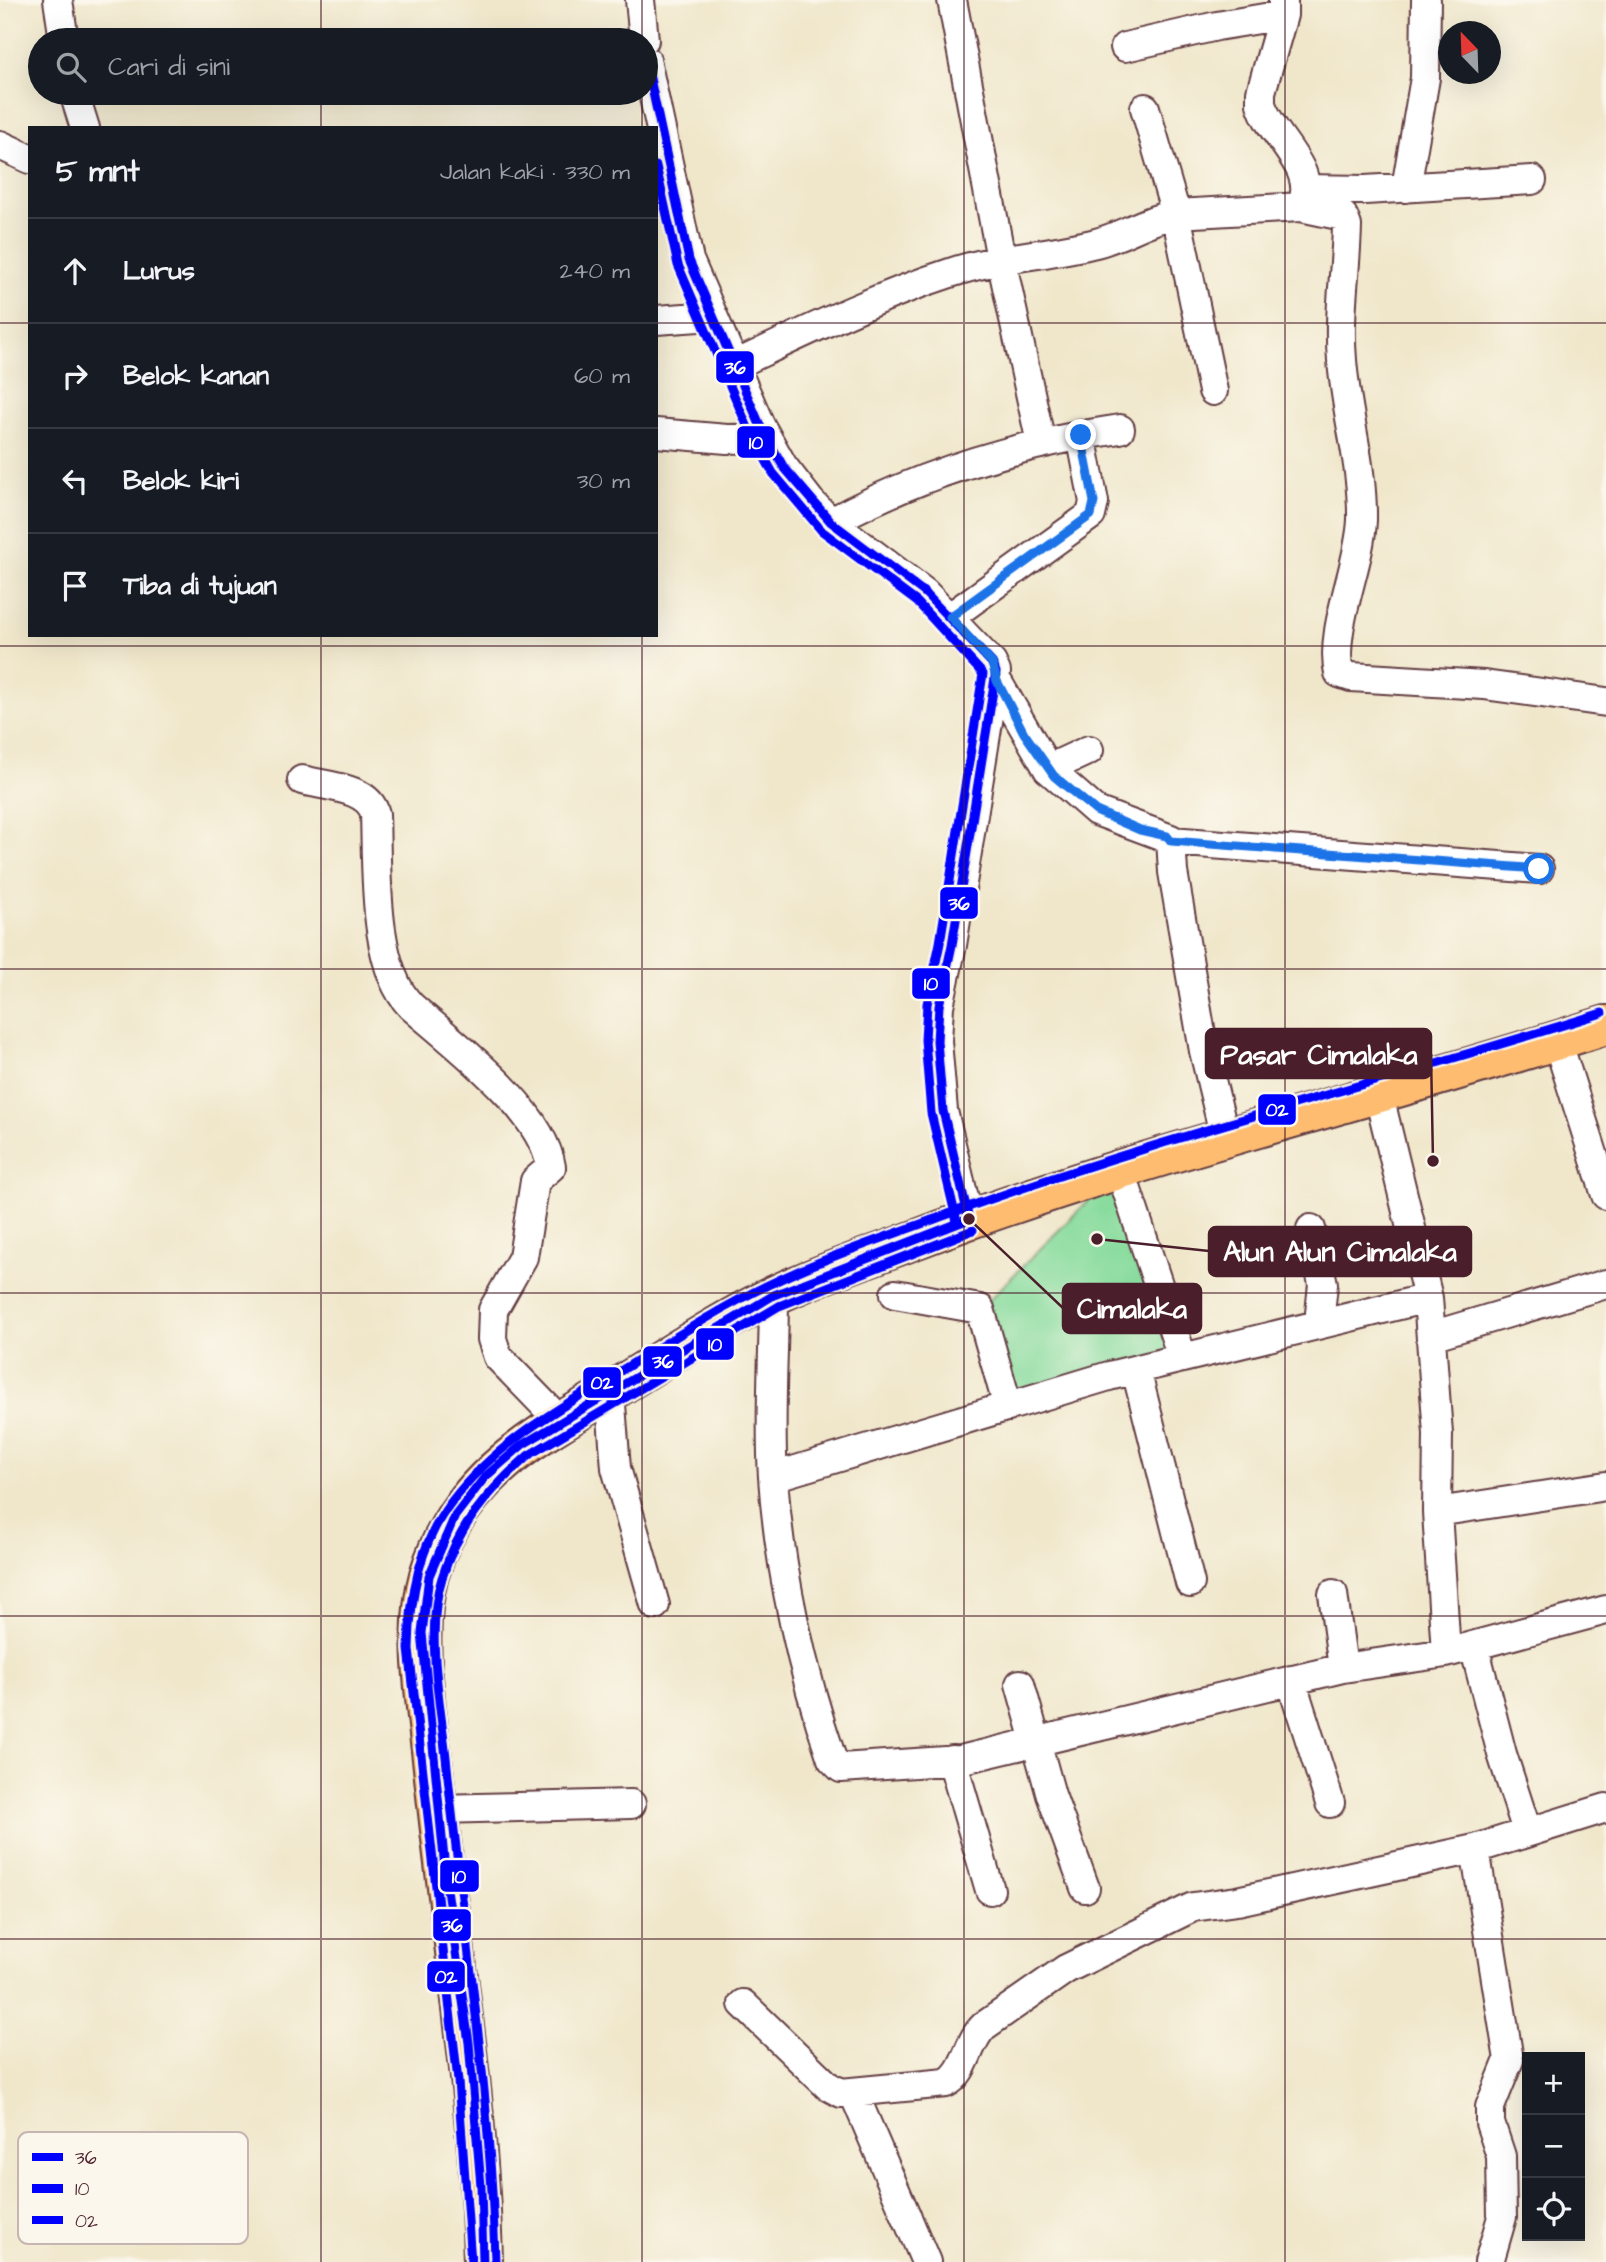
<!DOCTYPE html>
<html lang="id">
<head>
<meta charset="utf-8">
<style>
	:root { --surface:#171b24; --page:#20242c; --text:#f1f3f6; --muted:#9ea1a6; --line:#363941 }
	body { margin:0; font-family:"Architects Daughter",sans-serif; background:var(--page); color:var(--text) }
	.controls { position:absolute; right:21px; bottom:21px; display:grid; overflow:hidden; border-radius:0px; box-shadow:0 7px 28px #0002 }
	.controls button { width:63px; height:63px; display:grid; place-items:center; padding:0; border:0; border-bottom:2px solid var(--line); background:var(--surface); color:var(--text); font:35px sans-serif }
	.compass { position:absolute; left:1438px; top:21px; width:63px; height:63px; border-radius:50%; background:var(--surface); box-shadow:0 7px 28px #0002; rotate:337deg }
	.stop { position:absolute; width:21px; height:21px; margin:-16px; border:5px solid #1a73e8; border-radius:50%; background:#fff }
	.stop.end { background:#1a73e8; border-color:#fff; box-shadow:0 2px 7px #0008 }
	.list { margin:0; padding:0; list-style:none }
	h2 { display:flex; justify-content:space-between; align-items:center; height:91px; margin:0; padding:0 28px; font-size:30px }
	h2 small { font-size:23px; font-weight:400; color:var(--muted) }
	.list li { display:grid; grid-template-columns:46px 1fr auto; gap:21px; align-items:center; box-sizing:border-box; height:105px; padding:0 28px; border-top:2px solid var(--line) }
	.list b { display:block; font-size:26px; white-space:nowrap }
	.list em { font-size:23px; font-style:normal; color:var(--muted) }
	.icon { flex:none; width:38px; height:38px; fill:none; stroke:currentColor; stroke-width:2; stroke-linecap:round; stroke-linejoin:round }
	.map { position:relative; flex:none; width:1606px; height:2262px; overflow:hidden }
	.search { position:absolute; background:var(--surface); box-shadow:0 7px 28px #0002; left:28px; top:28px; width:630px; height:77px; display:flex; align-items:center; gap:18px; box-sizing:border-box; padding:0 24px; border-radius:38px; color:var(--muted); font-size:26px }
	.panel { position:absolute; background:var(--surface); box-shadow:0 7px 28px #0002; left:28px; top:126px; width:630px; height:511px; border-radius:0px }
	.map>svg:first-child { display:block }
</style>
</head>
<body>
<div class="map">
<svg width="1606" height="2262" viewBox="0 0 1606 2262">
	<rect width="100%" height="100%" fill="#fbf7ec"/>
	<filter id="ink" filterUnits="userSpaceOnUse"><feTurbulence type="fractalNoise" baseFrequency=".0143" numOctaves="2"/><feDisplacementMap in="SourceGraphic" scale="14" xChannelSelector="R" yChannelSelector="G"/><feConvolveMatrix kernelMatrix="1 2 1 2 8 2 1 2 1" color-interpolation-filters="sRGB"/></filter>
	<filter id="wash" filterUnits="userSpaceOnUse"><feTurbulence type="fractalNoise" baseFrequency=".00686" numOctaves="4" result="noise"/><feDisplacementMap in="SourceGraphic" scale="28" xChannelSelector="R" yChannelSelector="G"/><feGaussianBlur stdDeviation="1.57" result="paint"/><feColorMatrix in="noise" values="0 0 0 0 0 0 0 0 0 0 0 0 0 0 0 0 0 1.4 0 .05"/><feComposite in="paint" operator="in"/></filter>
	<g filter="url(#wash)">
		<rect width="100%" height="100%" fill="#f0e7cb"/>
		<path fill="#89dc9e" stroke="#6a7e64" stroke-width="2" d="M1120,1169L1182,1357L1008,1407L980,1309Z"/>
	</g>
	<g filter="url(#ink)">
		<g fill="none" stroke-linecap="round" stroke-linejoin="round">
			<g stroke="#633d43" stroke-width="32">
				<path id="minor" d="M58,0L64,40
					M640,0L644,40
					M952,0L1001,259L1041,443
					M1125,47L1217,26L1283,15
					M646,60L689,260L760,425L783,466L811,502L831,522L925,593L992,663L996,672L952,945L939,1006L937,1041L943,1111L969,1219
					M74,93L85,128
					M0,145L30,159
					M1406,188L1425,78L1426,0
					M1306,189L1365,190L1532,180
					M1301,207L1343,216L1347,226C1346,271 1338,315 1342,360C1346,414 1363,465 1362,520C1360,567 1329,630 1339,673L1351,677L1484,685L1606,702
					M656,320L713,316
					M735,365C805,332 876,297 950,273C997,257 1048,255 1096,243C1124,236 1147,219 1176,214L1145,108
					M1213,391L1176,214L1301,207C1320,170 1272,139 1261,104V92L1283,15V0
					M656,433L727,439L767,438
					M831,522C921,473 1019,444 1120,429
					M950,617L1091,515L1094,502L1081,435
					M997,681L1048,769
					M1089,750L1048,769L1096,811L1171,839L1173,872L1204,1051L1225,1138
					M302,780C325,786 369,787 375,814C377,867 372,967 411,1006C454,1044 542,1109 551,1167L535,1181L523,1257L493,1310L492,1339L498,1357L561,1422
					M1171,841L1539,869
					M1557,1040L1606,1195
					M1378,1092L1428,1298L1438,1434L1437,1512L1606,1486
					M1120,1169L1182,1357
					M1311,1229L1323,1284L1319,1323
					M895,1294L980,1309L1008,1407
					M774,1295C774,1355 769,1417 773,1477C779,1569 802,1672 832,1759L841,1768L960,1760L1343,1668L1446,1653L1606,1610
					M1431,1336L1606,1284
					M1136,1370L1190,1583
					M610,1392L616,1468L655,1605
					M773,1477L1109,1376L1428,1298
					M1437,1512L1446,1653
					M1333,1594L1343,1668
					M1474,1646L1502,1754L1527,1831
					M1291,1680L1330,1803
					M1020,1684L1051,1795L1085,1888
					M952,1760L990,1890
					M438,1809L631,1804
					M743,2004L828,2086L841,2093L946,2083C966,2074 967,2042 984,2026L1066,1969L1193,1907L1237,1901L1475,1849
					M854,2094L926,2262
					M1489,2262L1502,2217L1501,2156L1490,2123V2107L1509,2060L1475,1849L1606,1808"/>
			</g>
			<g stroke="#633d43" stroke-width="42">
				<path id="highway" d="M483,2262C479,2099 451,1939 434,1777C428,1716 412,1635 429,1575C458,1476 536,1437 618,1387C669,1356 721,1321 775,1295C821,1273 870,1257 917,1239C1142,1153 1377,1099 1606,1025"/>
			</g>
			<use href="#minor" stroke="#fff" stroke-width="28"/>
			<use href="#highway" stroke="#febc70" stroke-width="38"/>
			<g stroke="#fbf7ec" stroke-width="14">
				<path id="bus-1" d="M646,60L689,260L760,425L783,466L831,522L925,593L992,663L996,672L952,945L939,1006L937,1041L943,1111L969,1219
					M483,2262L481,2186L469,2043L447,1889L422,1633L429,1576L455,1516L485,1477L522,1445L774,1295L969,1219"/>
			</g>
			<g stroke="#fbf7ec" stroke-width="14">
				<path id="bus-2" d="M656,166L678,265L749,430L773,473L822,531L917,602L983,674L940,943L927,1004L925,1040L931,1113L957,1222
					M495,2262C491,2095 464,1932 447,1767C442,1711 424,1632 442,1578C458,1526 489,1490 529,1455L779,1306L973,1230"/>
			</g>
			<g stroke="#fbf7ec" stroke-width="14">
				<path id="bus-3" d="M471,2262L458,2081L409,1649C410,1596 419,1544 452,1501C494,1445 555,1411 614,1375C665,1344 714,1311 768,1285C828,1256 892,1235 954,1212C1167,1135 1387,1081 1602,1013"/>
			</g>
			<use href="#bus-1" stroke="#00f" stroke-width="9"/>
			<use href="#bus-2" stroke="#00f" stroke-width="9"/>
			<use href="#bus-3" stroke="#00f" stroke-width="9"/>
		</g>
	</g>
	<g fill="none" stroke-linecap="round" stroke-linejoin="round" filter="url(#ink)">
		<path stroke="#1a73e8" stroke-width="9" d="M1081,435L1094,502L1091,515L950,617L992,663L997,681L1024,733L1054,776L1096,811L1140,830L1167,836L1171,841L1539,869"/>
	</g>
	<path fill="none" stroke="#4a1f2b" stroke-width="2" stroke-opacity="0.55" d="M321,0V40M642,0V40M964,0V2262M1285,0V2262M321,93V128M642,93V128M0,323H30M656,323H1606M321,635V2262M642,635V2262M0,646H1606M0,969H1606M0,1293H1606M0,1616H1606M0,1939H1606"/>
	<rect x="18" y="2132" width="230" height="112" rx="10" fill="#fbf7ec" stroke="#c6b6b2" stroke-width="2"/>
	<rect x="32" y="2153" width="31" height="8" fill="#00f"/>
	<rect x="32" y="2184" width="31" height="9" fill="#00f"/>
	<rect x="32" y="2216" width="31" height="8" fill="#00f"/>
	<g font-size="19" fill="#4a1f2b">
		<text x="75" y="2164">36</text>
		<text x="75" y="2195">10</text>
		<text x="75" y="2227">02</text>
	</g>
	<path fill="none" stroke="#4a1f2b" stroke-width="2.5" d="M1433 1161L1431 1054M1097 1239L1209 1251M969 1219L1063 1308"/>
	<g fill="#4a1f2b" stroke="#fbf7ec" stroke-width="2.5">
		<circle cx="1433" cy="1161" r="7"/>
		<circle cx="1097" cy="1239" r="7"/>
		<circle cx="969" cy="1219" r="7"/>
	</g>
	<g fill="#4a1f2b" stroke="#4a1f2b" stroke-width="2.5">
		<rect x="1206" y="1029" width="225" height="49" rx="7"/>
		<rect x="1209" y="1227" width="262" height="49" rx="7"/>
		<rect x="1063" y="1284" width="138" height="49" rx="7"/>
	</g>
	<g font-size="28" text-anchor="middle" font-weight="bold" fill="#fff">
		<text x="1319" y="1064">Pasar Cimalaka</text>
		<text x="1340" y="1261">Alun Alun Cimalaka</text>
		<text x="1132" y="1318">Cimalaka</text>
	</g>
	<g stroke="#fbf7ec" stroke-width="2.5">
		<rect x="715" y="350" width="40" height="34" rx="7" fill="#00f"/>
		<rect x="736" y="425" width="40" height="34" rx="7" fill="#00f"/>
		<rect x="939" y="886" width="40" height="34" rx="7" fill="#00f"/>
		<rect x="911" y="967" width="40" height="33" rx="7" fill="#00f"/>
		<rect x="1257" y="1093" width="40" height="33" rx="7" fill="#00f"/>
		<rect x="695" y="1327" width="40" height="34" rx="7" fill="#00f"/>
		<rect x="642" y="1345" width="41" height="33" rx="7" fill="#00f"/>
		<rect x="582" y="1366" width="40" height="33" rx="7" fill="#00f"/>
		<rect x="439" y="1859" width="41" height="34" rx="7" fill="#00f"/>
		<rect x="432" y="1908" width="40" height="34" rx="7" fill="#00f"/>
		<rect x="426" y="1960" width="40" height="33" rx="7" fill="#00f"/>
	</g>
	<g font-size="19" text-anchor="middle" font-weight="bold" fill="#fff">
		<text x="735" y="374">36</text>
		<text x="756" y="449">10</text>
		<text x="959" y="910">36</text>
		<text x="931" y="990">10</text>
		<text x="1277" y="1116">02</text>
		<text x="715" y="1351">10</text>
		<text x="663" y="1368">36</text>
		<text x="602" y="1389">02</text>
		<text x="459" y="1883">10</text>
		<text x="452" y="1932">36</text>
		<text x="446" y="1983">02</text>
	</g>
</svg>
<div class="controls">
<button>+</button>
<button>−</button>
<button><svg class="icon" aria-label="locate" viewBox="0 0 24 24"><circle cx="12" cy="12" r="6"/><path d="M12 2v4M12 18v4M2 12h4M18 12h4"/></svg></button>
</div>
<svg class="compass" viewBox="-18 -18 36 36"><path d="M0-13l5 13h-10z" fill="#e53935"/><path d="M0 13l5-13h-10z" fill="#9ea1a6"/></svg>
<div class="stop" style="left:1539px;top:869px"></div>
<div class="stop end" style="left:1081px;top:435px"></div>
<div class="search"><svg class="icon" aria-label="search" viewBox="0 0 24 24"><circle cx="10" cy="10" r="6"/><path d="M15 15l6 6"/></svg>Cari di sini</div>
<section class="panel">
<h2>5 mnt<small>Jalan kaki · 330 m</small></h2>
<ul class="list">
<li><svg class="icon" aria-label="ahead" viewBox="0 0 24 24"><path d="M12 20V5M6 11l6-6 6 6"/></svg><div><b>Lurus</b></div><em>240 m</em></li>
<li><svg class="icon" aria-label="right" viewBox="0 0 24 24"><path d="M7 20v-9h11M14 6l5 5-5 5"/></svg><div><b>Belok kanan</b></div><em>60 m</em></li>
<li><svg class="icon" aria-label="left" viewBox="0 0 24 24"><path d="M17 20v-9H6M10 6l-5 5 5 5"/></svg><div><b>Belok kiri</b></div><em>30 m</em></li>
<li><svg class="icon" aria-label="arrive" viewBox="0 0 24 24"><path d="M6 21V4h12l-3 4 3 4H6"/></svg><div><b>Tiba di tujuan</b></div></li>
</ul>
</section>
</div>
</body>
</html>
